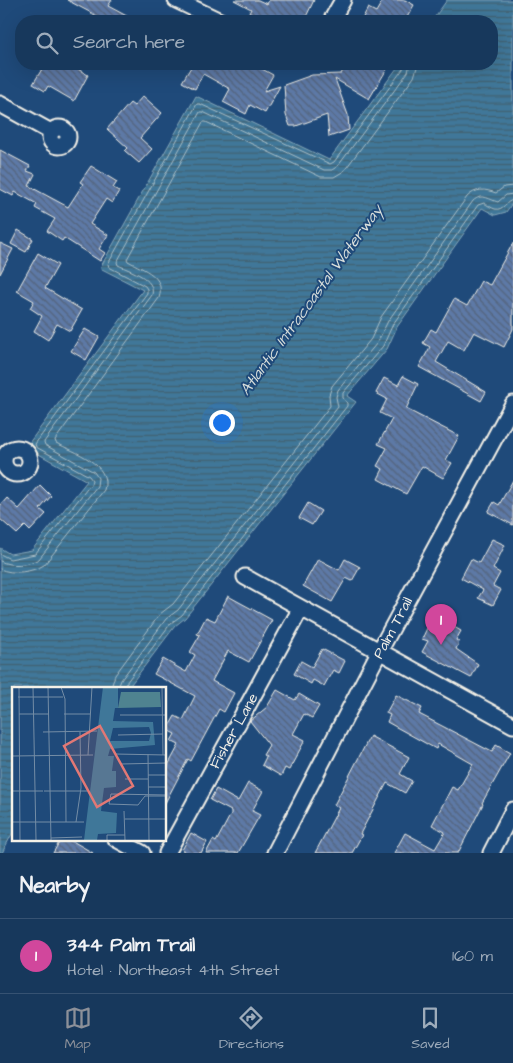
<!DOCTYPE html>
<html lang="en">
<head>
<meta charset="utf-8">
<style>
	:root { --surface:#17385c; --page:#203f62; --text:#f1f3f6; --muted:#9eacbb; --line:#365272; --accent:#8c9099 }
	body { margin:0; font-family:"Architects Daughter",sans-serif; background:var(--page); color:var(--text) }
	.you { position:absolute; left:221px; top:422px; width:18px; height:18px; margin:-12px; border:4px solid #fff; border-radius:50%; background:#1a73e8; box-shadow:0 0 0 8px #1a73e833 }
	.badge { display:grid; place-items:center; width:32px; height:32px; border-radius:50%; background:var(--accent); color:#fff; font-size:16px; font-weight:700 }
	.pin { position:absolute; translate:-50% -41px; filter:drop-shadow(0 1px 2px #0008) }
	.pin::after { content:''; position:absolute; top:26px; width:18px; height:15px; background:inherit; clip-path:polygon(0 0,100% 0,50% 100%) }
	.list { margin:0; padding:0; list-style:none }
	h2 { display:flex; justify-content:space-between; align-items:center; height:65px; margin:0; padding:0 20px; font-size:21px }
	h2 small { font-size:16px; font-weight:400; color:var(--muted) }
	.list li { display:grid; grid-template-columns:32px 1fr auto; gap:15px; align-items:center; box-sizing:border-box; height:75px; padding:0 20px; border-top:1px solid var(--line) }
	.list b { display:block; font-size:19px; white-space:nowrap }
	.list p { margin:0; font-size:16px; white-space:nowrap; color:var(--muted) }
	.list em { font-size:16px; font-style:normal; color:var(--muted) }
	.icon { flex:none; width:28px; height:28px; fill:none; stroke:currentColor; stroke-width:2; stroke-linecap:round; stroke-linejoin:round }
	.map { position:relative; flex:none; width:513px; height:853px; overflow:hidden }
	.search { position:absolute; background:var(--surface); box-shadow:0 5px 20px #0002; left:15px; right:15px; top:15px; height:55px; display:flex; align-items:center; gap:12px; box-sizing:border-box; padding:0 18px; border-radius:20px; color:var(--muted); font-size:19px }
	.sheet { height:140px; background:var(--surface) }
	nav { display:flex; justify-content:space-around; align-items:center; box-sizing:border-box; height:70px; border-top:1px solid var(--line); background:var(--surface); font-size:14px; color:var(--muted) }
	nav a { display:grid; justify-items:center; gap:2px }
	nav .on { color:var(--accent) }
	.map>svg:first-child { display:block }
</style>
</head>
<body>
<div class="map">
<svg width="513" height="853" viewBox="0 0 513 853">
	<defs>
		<pattern id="water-rules" width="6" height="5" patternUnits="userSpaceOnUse" patternTransform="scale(1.25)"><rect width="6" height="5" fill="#3f7799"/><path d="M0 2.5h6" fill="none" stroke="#446070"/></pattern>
		<pattern id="building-back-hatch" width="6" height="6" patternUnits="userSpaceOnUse" patternTransform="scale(1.25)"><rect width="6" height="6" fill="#5d79a6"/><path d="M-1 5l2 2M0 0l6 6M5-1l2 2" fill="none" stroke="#54637b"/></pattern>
	</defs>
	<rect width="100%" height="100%" fill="#1f4a7a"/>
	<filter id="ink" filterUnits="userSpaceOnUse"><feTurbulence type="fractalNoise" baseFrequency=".02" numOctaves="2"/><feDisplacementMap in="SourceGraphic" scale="10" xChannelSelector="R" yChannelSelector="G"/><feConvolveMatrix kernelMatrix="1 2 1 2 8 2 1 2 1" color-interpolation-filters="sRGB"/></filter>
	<g filter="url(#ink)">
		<path fill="url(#water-rules)" stroke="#87a8b9" d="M447,0H513V202L506,212L495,215L482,208L397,327L387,349L347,396L356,402L185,618L175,626L128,688H14V830L2,853H0V548L10,554L32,550L87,481L26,447L143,290L100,268L196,96L329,160L400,64H492V21H432Z"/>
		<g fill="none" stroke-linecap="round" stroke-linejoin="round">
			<path stroke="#acc0c8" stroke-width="1" d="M0,554L10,559L35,554L91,484L92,480L89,476L36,447L35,444L147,293V289L145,286L109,267L108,264L197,104H200L330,164L334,162L403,69L404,64
				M0,561C11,567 28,565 39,559L97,486L98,478L94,472L45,445L44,442L152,295C156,278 130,271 118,265L117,262L200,112H203L324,170H332L338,166L408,72L410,64
				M0,569C12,575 33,572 44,565L104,490C112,464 74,452 56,443L55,440L159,298C166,276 144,270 128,261L127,259L203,122H206L321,177H334L344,171L414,77L418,64
				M111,688L115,675L160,614L173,604L330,406L329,395L332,386L371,339L381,317L467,197C476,188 485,189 496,193L504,187L513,186
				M118,688L121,680L166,619L178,610L338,407L336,397L338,390L377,343L388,321L473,201C482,193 488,199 498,202L506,195L513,194
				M125,688L126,683L171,623L182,615L347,406V403L343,398V393L383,346L393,324L478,205L484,203C487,205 492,208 495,209C503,211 506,201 513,200"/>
		</g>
		<path fill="url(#building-back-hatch)" stroke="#f4f1e8" d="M67,0H112L108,6L136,21H94L97,16Z
			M234,0H258L267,4L269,0H314L304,21H267L249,13L251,9Z
			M383,0H405L414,5L405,21H361L368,8L376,12Z
			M45,64H69L88,75L74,101L48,86L45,91L33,84Z
			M185,64H253L273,75L264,91L280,86L265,113L250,105L246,114L223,102L230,89L203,74L195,89L182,82L191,67Z
			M354,64H390L369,99L335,79L348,115L349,130L329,137L327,115L296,126H290L286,115L284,85L312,75L341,74L346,65L352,68Z
			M143,96L162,113L140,138L152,149L139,163L125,151L128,148L107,129L130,103L134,106Z
			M0,150L30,166L27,171L35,174L29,186L68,207L83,184L80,182L91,166L117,182L113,188L119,191L112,203L106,199L90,224L108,235L99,249L105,253L100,261L64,238L62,241L47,231L55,219L35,208L37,204L15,192L13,196L0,189Z
			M18,230L33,239L26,252L11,244Z
			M0,243L13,249L0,274Z
			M513,243V329L504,347L474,332L464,350L448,341L436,362L486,392L481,401L419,367L430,347L423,343L431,329L436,332L454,299L467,306L481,281L490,285Z
			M38,253L58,265L45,288L82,310L70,331L57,324L48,340L34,331L42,316L30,308L34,301L17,291Z
			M85,329L99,337L86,360L71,351Z
			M403,376L418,384L406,409L459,436L446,460L452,463L443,478L422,466L406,494L378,479L383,469L377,466L387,448L378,444L392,419L380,413L387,399L376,393L384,378L398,385Z
			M513,480V525L488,512L494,502L499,505Z
			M40,485L51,496L40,509L46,514L30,531L25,526L17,534L0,519V506L7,498L19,509Z
			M308,503L321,511L312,525L299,518Z
			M492,539L505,545L493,569L500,573L493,586L501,590L493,605L478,598L483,590L461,578L471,559L479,563Z
			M318,559L339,570L345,559L360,567L352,581L346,578L332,602L303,586Z
			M228,596L272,620L249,662L228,651L212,681L234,693L224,712L219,709L191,761L188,759L165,803V771L179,745L171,741L175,734L167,730L175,716L183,720L195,696L154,674L163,659L186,672L195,655L190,652L200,635L197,634L206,617L215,621Z
			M433,615L461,631L456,640L459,642L456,649L478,664L471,678L422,652L428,641L422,639Z
			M322,649L345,661L339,673L333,670L324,686L313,680L311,684L294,674L301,661L312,667Z
			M277,690L295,700L299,694L319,706L312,718L304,714L293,734L305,740L289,770L285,768L281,776L262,765L266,757L263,755L269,745L250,721L267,707Z
			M396,695L422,708L419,714L492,752L496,745L510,753L482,803L483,804L458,853H394L405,833L435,849L445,832L432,825L452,787L458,790L473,764L438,744L436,749L387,722L390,715L386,713Z
			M370,736L409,757L400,774L412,781L405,793L387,783L360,834L362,835L352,853H315L339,808L334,805Z
			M248,783L263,791L252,811L260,815L238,853H206L213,840L216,842L231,814V811L210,800L216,789L238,801Z
			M191,833L207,842L201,853H188L182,850Z
			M61,839H69L93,853H53Z"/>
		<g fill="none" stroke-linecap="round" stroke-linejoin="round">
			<g stroke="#f4f1e8" stroke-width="19">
				<path id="street" d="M176,0L220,21
					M331,21L343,0
					M0,104L51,132
					M50 137a9 9 0 1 1 18 0a9 9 0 1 1-18 0Z
					M4 461a13 13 0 1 1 26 0a13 13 0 1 1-26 0Z
					M245,577L513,725
					M116,839L142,853
					M167,853L301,608
					M275,853L379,652L513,404
					M491,853L513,810"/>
			</g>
			<use href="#street" stroke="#1f4a7a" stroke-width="15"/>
		</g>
	</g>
	<g text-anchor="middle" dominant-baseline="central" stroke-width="4" stroke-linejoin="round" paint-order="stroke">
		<g font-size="15" fill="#f4f1e8" stroke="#1f4a7a">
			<text transform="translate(393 628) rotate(-62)">Palm Trail</text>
			<text transform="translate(234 731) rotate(-61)">Fisher Lane</text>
		</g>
		<g font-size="16" font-style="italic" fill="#d9dfdc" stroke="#1f4a7a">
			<text transform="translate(311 300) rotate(-54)">Atlantic Intracoastal Waterway</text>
		</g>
	</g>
	<g transform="translate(12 687)">
		<rect width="154" height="154" fill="#1f4a7a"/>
		<path d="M109,5H148L149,20L106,21Z" fill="#4f8390"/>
		<path d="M91,0H106V21H103L101,34L141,35L143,58L98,62L96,69H102L100,84H104V100L92,101L89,124L105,126L104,146L86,147L85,153H72ZM137,40L139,46L137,54H98L101,41Z" fill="#3f7799" fill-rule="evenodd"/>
		<path fill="none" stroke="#748da6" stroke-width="1" d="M7,0L8,153M21,0L24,153M36,0L39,153M49,0L53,12L54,135M150,0L151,68M6,10H51M7,27H37M52,27H78M108,28H154M31,45L85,44M106,48L151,47M103,67L154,68M136,67L137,153M76,68L80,0M0,69L81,68M109,77L154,76M136,88H154M113,92H136M136,100H154M0,104H31M32,104H75M154,108L99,107L97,117L126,118L133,109H154M112,124L113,153M113,132H154M0,135H72M64,135L69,101L68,45M39,151L70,150M95,153V148H113"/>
		<path fill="#e27875" fill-opacity="0.15" stroke="#e27875" stroke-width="2.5" d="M88,39L121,99L85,120L52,59Z"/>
		<rect width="154" height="154" fill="none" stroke="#f4f1e8" stroke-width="2.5"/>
	</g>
</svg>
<div class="you"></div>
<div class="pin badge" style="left:441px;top:645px;background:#d1479c">1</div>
<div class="search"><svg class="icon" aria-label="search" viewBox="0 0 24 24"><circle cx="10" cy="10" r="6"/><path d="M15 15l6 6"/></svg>Search here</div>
</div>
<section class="sheet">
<h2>Nearby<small></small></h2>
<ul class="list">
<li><span class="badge" style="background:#d1479c">1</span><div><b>344 Palm Trail</b><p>Hotel · Northeast 4th Street</p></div><em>160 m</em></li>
</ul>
</section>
<nav>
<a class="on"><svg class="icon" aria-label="map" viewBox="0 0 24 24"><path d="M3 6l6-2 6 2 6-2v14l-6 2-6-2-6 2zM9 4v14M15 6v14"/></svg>Map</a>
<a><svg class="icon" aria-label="directions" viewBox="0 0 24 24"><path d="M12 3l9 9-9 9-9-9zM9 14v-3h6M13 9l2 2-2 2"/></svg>Directions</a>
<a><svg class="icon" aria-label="saved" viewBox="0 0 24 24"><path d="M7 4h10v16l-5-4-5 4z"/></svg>Saved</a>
</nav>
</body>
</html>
